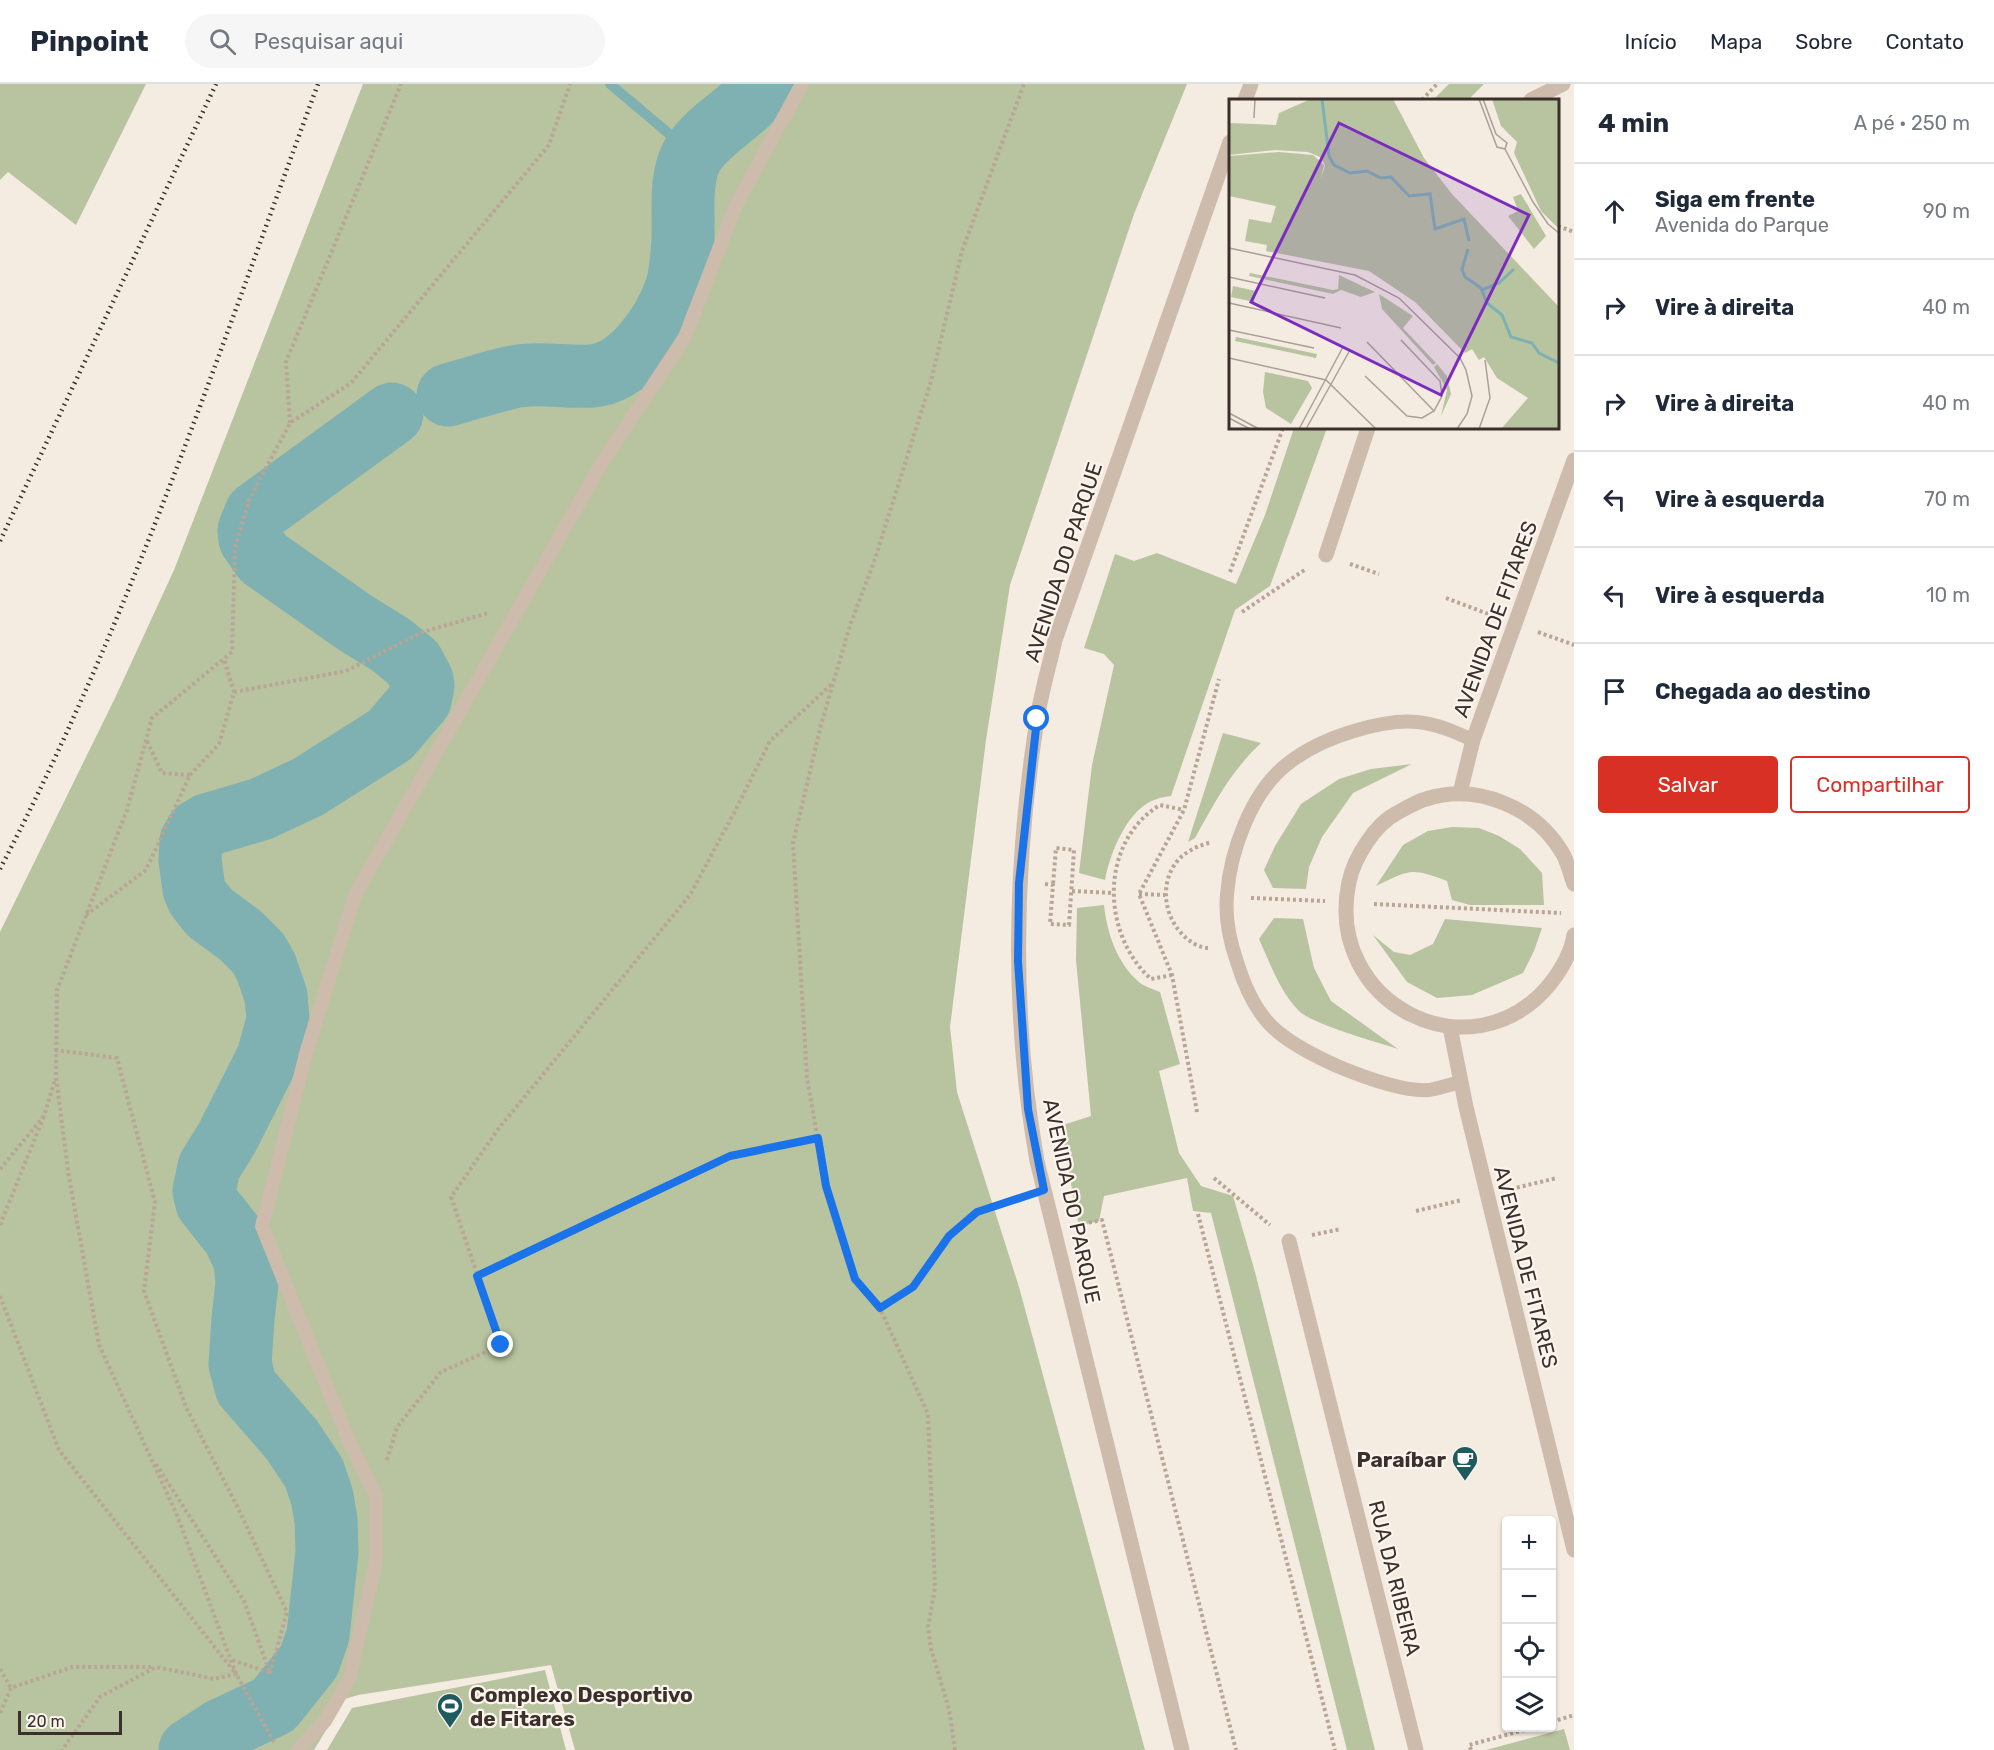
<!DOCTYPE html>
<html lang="pt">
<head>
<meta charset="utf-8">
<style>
	:root { --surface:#fff; --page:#f6f6f7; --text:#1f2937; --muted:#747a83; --line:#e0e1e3; --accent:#d93025 }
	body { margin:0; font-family:Rubik,sans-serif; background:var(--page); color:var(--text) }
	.controls { position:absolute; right:18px; bottom:18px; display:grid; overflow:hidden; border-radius:6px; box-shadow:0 2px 4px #0004 }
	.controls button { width:54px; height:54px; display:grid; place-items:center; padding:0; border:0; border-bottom:2px solid var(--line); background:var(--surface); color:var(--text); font:30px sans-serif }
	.scale { position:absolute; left:18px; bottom:15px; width:104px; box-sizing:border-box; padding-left:6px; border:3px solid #3b302b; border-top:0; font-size:16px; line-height:21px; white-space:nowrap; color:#3b302b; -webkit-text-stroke:4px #fbf5ee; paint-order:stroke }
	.stop { position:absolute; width:18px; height:18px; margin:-14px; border:4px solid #1a73e8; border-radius:50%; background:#fff }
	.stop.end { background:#1a73e8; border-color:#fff; box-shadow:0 2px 6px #0008 }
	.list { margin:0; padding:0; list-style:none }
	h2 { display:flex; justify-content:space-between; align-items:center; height:78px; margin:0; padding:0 24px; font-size:26px }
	h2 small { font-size:20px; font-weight:400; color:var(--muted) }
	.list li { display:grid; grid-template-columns:39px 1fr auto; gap:18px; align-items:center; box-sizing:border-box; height:96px; padding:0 24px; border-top:2px solid var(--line) }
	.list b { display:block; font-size:22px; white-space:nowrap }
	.list p { margin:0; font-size:20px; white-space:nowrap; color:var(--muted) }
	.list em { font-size:20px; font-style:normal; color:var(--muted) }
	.actions { display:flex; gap:12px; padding:18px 24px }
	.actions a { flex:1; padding:14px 0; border:2px solid var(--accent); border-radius:6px; text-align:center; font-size:21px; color:var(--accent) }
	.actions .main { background:var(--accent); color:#fff }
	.icon { flex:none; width:33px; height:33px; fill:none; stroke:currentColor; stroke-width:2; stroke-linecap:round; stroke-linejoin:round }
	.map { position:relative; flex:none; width:1574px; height:1666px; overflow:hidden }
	header { display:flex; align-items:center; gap:36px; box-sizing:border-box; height:84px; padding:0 30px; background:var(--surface); border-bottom:2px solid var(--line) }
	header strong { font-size:28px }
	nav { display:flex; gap:33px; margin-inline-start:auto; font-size:21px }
	.search { width:420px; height:54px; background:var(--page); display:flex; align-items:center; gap:15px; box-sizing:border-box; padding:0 21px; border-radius:33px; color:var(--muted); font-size:22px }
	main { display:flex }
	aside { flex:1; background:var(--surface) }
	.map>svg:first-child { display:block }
</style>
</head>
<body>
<header>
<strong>Pinpoint</strong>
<div class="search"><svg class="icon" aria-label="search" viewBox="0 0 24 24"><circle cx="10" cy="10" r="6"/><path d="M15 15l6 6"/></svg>Pesquisar aqui</div>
<nav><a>Início</a><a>Mapa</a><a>Sobre</a><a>Contato</a></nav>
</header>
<main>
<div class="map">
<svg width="1574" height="1666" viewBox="0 0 1574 1666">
	<rect width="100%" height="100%" fill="#f4ebe1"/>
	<path fill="#b8c4a0" d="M0,0H146L76,141L8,88L0,96Z
		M363,0H1187L1134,130L1010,501L986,656L950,943L957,1008L1019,1203L1145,1666H575L551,1581L358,1611L345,1615L314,1666H0V848L115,614L174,486Z
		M1449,0H1484L1468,16H1433Z
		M1294,344H1327L1270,502L1235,526L1171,712C1166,713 1161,713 1157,715C1128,723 1110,769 1105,796L1079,789L1092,681L1114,581L1104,570L1084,564L1115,470L1134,477L1157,469L1236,500L1265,431Z
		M1223,649L1261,659C1231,687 1215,718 1195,754L1188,758Z
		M1412,680L1353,709L1322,753L1309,783L1306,805L1273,804L1264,786L1275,762L1301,720L1339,695L1371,685Z
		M1452,743L1479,744L1499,752L1520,765L1542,789L1544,821H1470L1452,816L1447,797C1410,783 1410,786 1376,802L1403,761L1428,747Z
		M1104,821C1107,849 1117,879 1139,898C1144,903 1154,905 1160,908L1180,980L1159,987L1179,1069L1201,1102L1233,1112L1255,1188L1375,1666H1347L1211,1129L1193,1127L1187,1094L1104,1112L1099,1137L1079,1142L1060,1042L1091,1032L1076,876L1077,824Z
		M1274,834L1303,835L1314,884L1331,917L1398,965C1377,958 1314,941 1299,927C1280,908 1270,879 1259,855Z
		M1445,835L1542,844L1534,867L1523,889L1472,911L1437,914L1407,898L1373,851L1394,868L1410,871L1433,860Z
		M545,1586L566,1666H327L352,1624Z
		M1564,1645L1570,1666H1486Z"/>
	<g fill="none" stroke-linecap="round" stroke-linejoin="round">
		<path stroke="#7fb0b2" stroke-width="10" d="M610,0L693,70"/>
		<path stroke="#7fb0b2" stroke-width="63" d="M448,311C471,305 495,296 519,292C542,288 568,294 592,292C631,289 665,238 676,205C680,194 681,180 682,169C686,139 677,96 693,70C711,42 746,28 764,0
			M190,1666L221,1646L274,1621L309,1577L318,1551L327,1468L326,1436L322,1413L314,1389L292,1356L246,1303L240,1280L243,1235L247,1199L245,1177L234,1153L207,1119L204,1107L209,1083L227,1054L268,973L278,936L276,912L266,883L258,869L240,851L210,829L198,814L194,805L190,776L191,757L197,747L207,741L261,725L308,703L390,651L420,616L423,602L422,596L413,579L391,561L354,538L263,474L250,455L249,446L256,429L392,330"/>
		<path stroke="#b9a596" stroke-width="4" stroke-dasharray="3 3" stroke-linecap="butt" d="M1422,16L1437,0
			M1558,142L1574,148
			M290,339L286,278L401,0
			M1350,480L1379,490
			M1230,488L1283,344
			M1446,514L1491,531
			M1242,528L1306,485
			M1538,548L1574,561
			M234,608L346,587L423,548L488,529
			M190,691L219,660L234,608L224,575
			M1045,800L1053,801L1050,840L1069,841L1074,766L1056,764L1053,801
			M1072,807L1113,809
			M1139,810L1165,811
			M1251,814L1325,817
			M1374,820L1561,829
			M86,831L146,786L190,691L162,689L147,657
			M1208,864C1200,864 1190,858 1184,852C1163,832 1159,797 1179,775C1188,766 1200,761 1212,758
			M1172,891L1151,895C1101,850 1099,758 1160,721L1184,726
			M55,966L117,974L155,1118L144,1207L186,1323L237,1422L287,1528L270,1589
			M1197,1028L1172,891L1139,810L1184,726L1219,595
			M0,1085L44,1032L55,996
			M1214,1094L1270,1141
			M1511,1105L1557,1094
			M1416,1127L1462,1116
			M1198,1130L1335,1666
			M0,1141L44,1032
			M1077,1141L1102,1136L1236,1666
			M1312,1151L1341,1145
			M478,1192L730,1072L818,1054
			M0,1212L59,1366L236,1590L214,1595L156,1583L100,1613L62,1666
			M880,1224L913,1203L949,1152L977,1128L1021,1113
			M387,1376L397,1343L441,1288L501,1261L451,1113L499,1044L690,811L734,729L770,657L832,600
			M156,1380L244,1517L270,1589L232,1576
			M0,1585L11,1604
			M0,1629L11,1604L72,1583H153
			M1552,1638L1574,1631
			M274,1658L236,1590L177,1431L99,1261L68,1087L56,992L57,906L127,726L152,634L232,568L235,464L249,416L290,339L351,299L549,61L570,0
			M955,1666L949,1625L931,1565L928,1543L935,1504L928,1330L880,1224L855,1195L826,1102L807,994L793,759L821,641L850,541L874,478L931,297L962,167L1024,0
			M1471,1666L1469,1661L1532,1644"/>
		<path stroke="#cdbbac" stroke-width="14" d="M1460,998C1450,1001 1439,1004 1429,1006C1403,1008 1361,992 1337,982C1317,973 1295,962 1278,948C1257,931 1245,904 1237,878C1230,858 1225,833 1227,811C1230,768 1251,709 1286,681C1306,665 1330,654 1354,647C1374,641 1397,636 1417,638C1437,640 1455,648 1473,656
			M298,1666L325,1637L349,1595L376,1477V1411L349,1357L262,1142L307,966L355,811L603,377L685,253L736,121L802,0"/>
		<path stroke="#cdbbac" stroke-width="15" d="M1245,16L1251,0
			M1531,16L1563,0
			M1326,471L1368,344
			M1460,709L1473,656L1574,376
			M1574,800C1570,790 1568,779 1563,770C1536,723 1477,699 1426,715C1416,718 1406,724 1397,729C1375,740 1354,774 1349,798C1323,920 1472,995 1550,900C1561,886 1571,869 1574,851
			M1450,943L1466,1023L1574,1466
			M1289,1157L1416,1666
			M1182,1666L1037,1077C1011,931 1014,782 1037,636C1041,609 1049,583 1055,556L1230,58"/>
		<path stroke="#3b302b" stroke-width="4.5" stroke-dasharray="1.5 4.5" stroke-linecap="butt" d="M0,457L216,0
			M0,785C131,534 220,265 318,0"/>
	</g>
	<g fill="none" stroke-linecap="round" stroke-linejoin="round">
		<path stroke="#1a73e8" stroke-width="8" d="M501,1261L477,1192L730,1072L818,1054L826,1102L855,1195L880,1224L913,1203L949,1152L977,1128L1044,1106L1028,1025L1018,877L1019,799L1037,635"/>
	</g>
	<defs>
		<g id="cafe-pin" transform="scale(1.35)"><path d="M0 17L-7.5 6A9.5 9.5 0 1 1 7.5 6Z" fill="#1f5a5e" stroke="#fbf5ee"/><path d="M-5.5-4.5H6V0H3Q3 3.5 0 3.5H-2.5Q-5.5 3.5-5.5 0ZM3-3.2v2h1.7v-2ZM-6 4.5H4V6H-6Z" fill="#fff"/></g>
		<g id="stadium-pin" transform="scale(1.35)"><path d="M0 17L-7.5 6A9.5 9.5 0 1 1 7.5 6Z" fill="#1f5a5e" stroke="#fbf5ee"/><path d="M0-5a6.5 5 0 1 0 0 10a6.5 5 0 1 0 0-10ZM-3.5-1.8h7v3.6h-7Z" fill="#fff"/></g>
	</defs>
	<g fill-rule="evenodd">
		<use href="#cafe-pin" x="1465" y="1375"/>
		<use href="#stadium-pin" x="450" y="1622"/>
	</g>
	<g text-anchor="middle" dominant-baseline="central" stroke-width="4.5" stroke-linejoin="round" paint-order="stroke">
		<g font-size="21" fill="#3b302b" stroke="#fbf5ee">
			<text transform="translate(1063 478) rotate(-72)">AVENIDA DO PARQUE</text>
			<text transform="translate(1495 535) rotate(-70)">AVENIDA DE FITARES</text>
			<text transform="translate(1072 1117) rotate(78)">AVENIDA DO PARQUE</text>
			<text transform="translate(1526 1183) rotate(76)">AVENIDA DE FITARES</text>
			<text transform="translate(1395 1494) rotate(76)">RUA DA RIBEIRA</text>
		</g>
		<g font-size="21" font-weight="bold" fill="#3b302b" stroke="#fbf5ee" text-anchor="end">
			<text x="1446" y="1375">Paraíbar</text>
			<text x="470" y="1610" text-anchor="start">Complexo Desportivo<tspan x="470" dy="24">de Fitares</tspan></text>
		</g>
	</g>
	<g transform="translate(1229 15)">
		<rect width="330" height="330" fill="#f4ebe1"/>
		<path d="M82,0H164L195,59L223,95L330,208V330H272L299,299L268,279L255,258L250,261L243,250L236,254L186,203L140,172L37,152L38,146L16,142L20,120L42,124L47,107L0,97V57L50,53L84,56L95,66L92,80L96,66L91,58L79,53L46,51L0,56V24L47,26L50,14ZM263,0H330V130L312,112L285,54L288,43L272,27ZM292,95L317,137L305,150L279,117L289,112L284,98ZM21,174L104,191L109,190L110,176L146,193L132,198L112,191L104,195L20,177ZM4,187L27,192L25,203L2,198ZM150,195L184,217L174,229L207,264L204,266L153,210ZM7,238L88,255L87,259L6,242ZM208,265L218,277L222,295L212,317L218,291L205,268ZM36,273L79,282L83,289L62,325L37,309L34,293Z" fill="#b8c4a0"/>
		<path fill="none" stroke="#7fb0b2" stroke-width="3" d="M93,0L100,57L105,66L121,74L138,72L152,79L162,78L180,97L201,95L206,130L235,120L240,142M239,150L233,170L236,178L252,189L258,204L273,216L282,238L303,244L310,254L330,264M253,191L270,184L285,170"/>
		<path fill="none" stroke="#aaa098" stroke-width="1.5" d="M250,0L268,48L276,50M254,0L267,35L278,44L276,50L304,103L319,125L330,134M25,19L26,0M0,149L126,176L170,199L231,259L237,271L243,297L238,315L228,330M0,178L96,199M0,204L112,229M0,231L85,249M138,243L205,312M0,259L97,281L147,330M136,277L178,317L193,319L205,312L213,297L211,282L172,241M0,314L30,330M0,319L21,330M70,330L114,248M77,330L121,251M250,330L261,299L256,261"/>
		<path fill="#7b2cbf" fill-opacity="0.15" stroke="#7b2cbf" stroke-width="3" d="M110,24L300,116L212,296L22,203Z"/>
		<rect width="330" height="330" fill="none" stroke="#3b302b" stroke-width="3"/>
	</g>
</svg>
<div class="controls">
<button>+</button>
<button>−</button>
<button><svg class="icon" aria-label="locate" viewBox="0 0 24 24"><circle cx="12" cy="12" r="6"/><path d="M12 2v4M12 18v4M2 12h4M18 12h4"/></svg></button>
<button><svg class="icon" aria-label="layers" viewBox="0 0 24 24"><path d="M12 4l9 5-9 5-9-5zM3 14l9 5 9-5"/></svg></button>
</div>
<div class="scale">20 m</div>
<div class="stop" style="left:1037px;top:635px"></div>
<div class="stop end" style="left:501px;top:1261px"></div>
</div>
<aside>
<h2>4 min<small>A pé · 250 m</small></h2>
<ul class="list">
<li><svg class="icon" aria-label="ahead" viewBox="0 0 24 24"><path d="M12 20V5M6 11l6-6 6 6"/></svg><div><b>Siga em frente</b><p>Avenida do Parque</p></div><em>90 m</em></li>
<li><svg class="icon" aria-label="right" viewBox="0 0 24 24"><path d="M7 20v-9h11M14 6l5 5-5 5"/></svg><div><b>Vire à direita</b></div><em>40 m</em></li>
<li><svg class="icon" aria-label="right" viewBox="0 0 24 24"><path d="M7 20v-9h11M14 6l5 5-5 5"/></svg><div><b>Vire à direita</b></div><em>40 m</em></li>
<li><svg class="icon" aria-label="left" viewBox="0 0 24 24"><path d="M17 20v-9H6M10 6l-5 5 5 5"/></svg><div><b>Vire à esquerda</b></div><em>70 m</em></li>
<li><svg class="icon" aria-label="left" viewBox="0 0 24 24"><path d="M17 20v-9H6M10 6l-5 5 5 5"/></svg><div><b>Vire à esquerda</b></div><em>10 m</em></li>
<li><svg class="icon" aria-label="arrive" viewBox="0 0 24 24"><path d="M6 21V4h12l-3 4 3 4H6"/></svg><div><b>Chegada ao destino</b></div></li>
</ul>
<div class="actions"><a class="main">Salvar</a><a>Compartilhar</a></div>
</aside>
</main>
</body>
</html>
